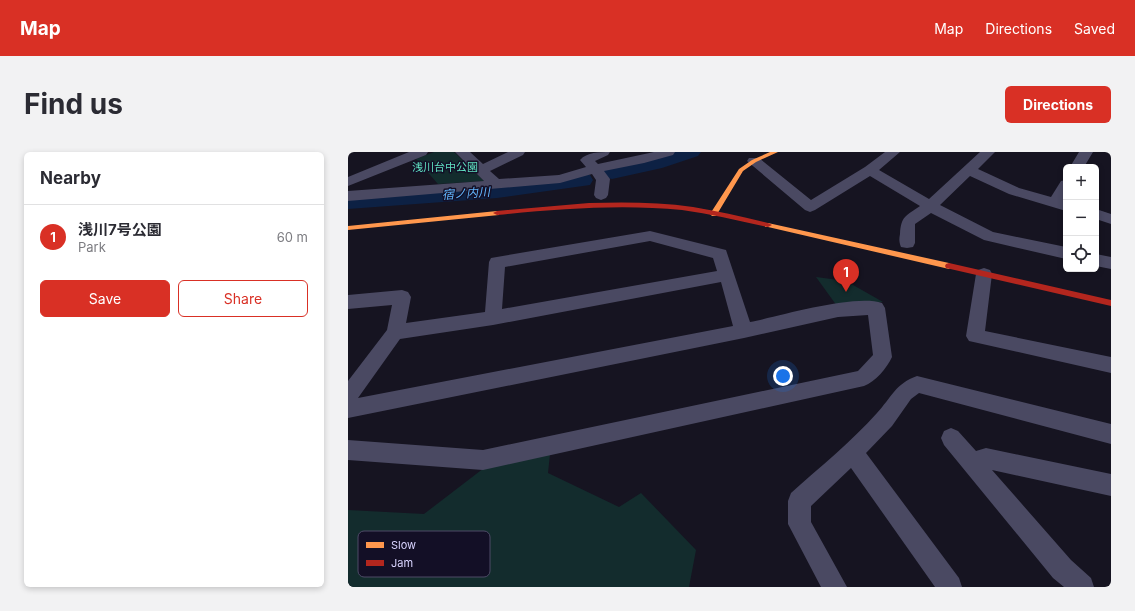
<!DOCTYPE html>
<html lang="en">
<head>
<meta charset="utf-8">
<style>
	:root { --surface:#fff; --page:#f2f2f3; --text:#2b2b33; --muted:#7c7c81; --line:#e1e1e2; --accent:#d93025 }
	body { margin:0; font-family:Inter,"Noto Sans JP",sans-serif; background:var(--page); color:var(--text) }
	.controls { position:absolute; right:12px; top:12px; display:grid; overflow:hidden; border-radius:6px; box-shadow:0 2px 6px #0003 }
	.controls button { width:36px; height:36px; display:grid; place-items:center; padding:0; border:0; border-bottom:1px solid var(--line); background:var(--surface); color:var(--text); font:20px sans-serif }
	.you { position:absolute; left:435px; top:224px; width:14px; height:14px; margin:-10px; border:3px solid #fff; border-radius:50%; background:#1a73e8; box-shadow:0 0 0 6px #1a73e833 }
	.badge { display:grid; place-items:center; width:26px; height:26px; border-radius:50%; background:var(--accent); color:#fff; font-size:13px; font-weight:700 }
	.pin { position:absolute; translate:-50% -33px; filter:drop-shadow(0 1px 2px #0008) }
	.pin::after { content:''; position:absolute; top:21px; width:14px; height:12px; background:inherit; clip-path:polygon(0 0,100% 0,50% 100%) }
	.list { margin:0; padding:0; list-style:none }
	h2 { display:flex; justify-content:space-between; align-items:center; height:52px; margin:0; padding:0 16px; font-size:17px }
	h2 small { font-size:13px; font-weight:400; color:var(--muted) }
	.list li { display:grid; grid-template-columns:26px 1fr auto; gap:12px; align-items:center; box-sizing:border-box; height:64px; padding:0 16px; border-top:1px solid var(--line) }
	.list b { display:block; font-size:15px; white-space:nowrap }
	.list p { margin:0; font-size:13px; white-space:nowrap; color:var(--muted) }
	.list em { font-size:13px; font-style:normal; color:var(--muted) }
	.actions { display:flex; gap:8px; padding:12px 16px }
	.actions a { flex:1; padding:9px 0; border:1px solid var(--accent); border-radius:6px; text-align:center; font-size:14px; color:var(--accent) }
	.actions .main { background:var(--accent); color:#fff }
	.icon { flex:none; width:22px; height:22px; fill:none; stroke:currentColor; stroke-width:2; stroke-linecap:round; stroke-linejoin:round }
	.map { position:relative; flex:none; width:763px; height:435px; overflow:hidden; border-radius:6px }
	header { display:flex; align-items:center; gap:24px; box-sizing:border-box; height:56px; padding:0 20px; background:var(--accent); color:#fff }
	header strong { font-size:19px }
	nav { display:flex; gap:22px; margin-inline-start:auto; font-size:14px }
	.intro { display:flex; align-items:center; justify-content:space-between; box-sizing:border-box; height:96px; padding:0 24px }
	h1 { margin:0; font-size:28px }
	.button { padding:10px 18px; border-radius:6px; background:var(--accent); color:#fff; font-size:14px; font-weight:700 }
	main { display:flex; gap:24px; padding:0 24px }
	aside { flex:1; background:var(--surface); border-radius:6px; box-shadow:0 2px 6px #0003 }
	.map>svg:first-child { display:block }
</style>
</head>
<body>
<header>
<strong>Map</strong>
<nav><a>Map</a><a>Directions</a><a>Saved</a></nav>
</header>
<div class="intro"><h1>Find us</h1><a class="button">Directions</a></div>
<main>
<aside>
<h2>Nearby<small></small></h2>
<ul class="list">
<li><span class="badge">1</span><div><b>浅川7号公園</b><p>Park</p></div><em>60 m</em></li>
</ul>
<div class="actions"><a class="main">Save</a><a>Share</a></div>
</aside>
<div class="map">
<svg width="763" height="435" viewBox="0 0 763 435">
	<rect width="100%" height="100%" fill="#161421"/>
	<path fill="#132c2d" d="M86,0H106L136,29L90,32L68,7Z
		M468,125L498,129L535,150L489,154Z
		M202,302L200,321L271,355L293,341L348,398L341,435H0V358L76,362L136,316Z"/>
	<g fill="none" stroke-linecap="round" stroke-linejoin="round">
		<path fill="#0d2144" fill-rule="evenodd" d="M324,0H353L350,4L314,16L264,27L257,25L254,21L257,17L303,7Z
			M235,22L242,23L245,28L242,33L149,46L0,57V43L149,32Z"/>
		<path fill="#4a4962" fill-rule="evenodd" d="M61,0H80L78,3L0,34V25Z
			M107,0H122L135,12L160,0H177L175,3L142,19L151,27L211,23L238,15L232,8C239,0 251,0 262,0L260,3L247,9L250,12L306,0H327L325,3L296,11L256,19L262,27L260,43L258,46L253,48L248,46L246,43L248,28L244,22L212,31L0,49V39L136,29Z
			M537,0H552L531,18L581,47L632,0H647L630,17L671,36L703,45L713,29L718,28V43L715,48L718,49V59L661,42L622,24L592,53L645,80L718,95V107L636,88L583,61L567,72V91L565,95L559,96L553,95C551,90 551,87 552,82C553,64 558,64 572,54L522,24L467,58L462,60L457,58L399,9L401,6H411L463,48L517,15Z
			M731,0H745L736,15H722Z
			M748,57L763,62V72L748,67Z
			M302,79L378,98L402,170C433,164 506,142 534,151L537,156L544,205C539,216 527,230 516,234L135,318L0,308V288L135,298L510,219L525,203L520,163L490,165L396,186L0,266V229L39,178L44,153L0,157V143L54,138L60,140L63,145L58,171L137,160L141,110L143,106ZM302,89L365,106L369,119L154,157L157,115ZM373,130L385,174L10,246L52,187L145,173Z
			M748,102L763,105V117L748,114Z
			M636,116L642,118L644,122L637,179L763,205V221L621,189L618,184L628,122L630,118Z
			M569,224L763,272V292L571,241L563,247L544,274L518,301L611,426L614,435H587L503,316L463,354V370L499,435H473L440,372V349L443,341C472,315 503,290 529,261C543,246 548,231 569,224Z
			M603,276L610,279L628,299L638,296L763,322V344L644,318L723,408L743,426L746,435H716L705,426L596,293L593,286L596,279Z"/>
		<path fill="#ff974d" fill-rule="evenodd" d="M422,0H430L408,10L395,19L368,64H364L362,62L391,17L404,8Z
			M149,59H151V63L0,78V74Z
			M417,71H420L601,111L605,114L601,117L420,75H417Z"/>
		<path fill="#b3261e" fill-rule="evenodd" d="M241,51C276,50 311,50 345,55C370,59 395,65 420,71L424,73L420,75C391,69 363,62 334,58C272,52 210,57 149,63L145,61L149,59Z
			M601,111L763,148V154L598,116L597,114L598,112Z"/>
	</g>
	<g text-anchor="middle" dominant-baseline="central" stroke-width="3" stroke-linejoin="round" paint-order="stroke">
		<g font-size="11" fill="#5fe0c0" stroke="#130f26">
			<text x="97" y="15">浅川台中公園</text>
		</g>
		<g font-size="12" font-style="italic" fill="#62b6ff" stroke="#130f26">
			<text transform="translate(118 41) rotate(-4)">宿ノ内川</text>
		</g>
	</g>
	<rect x="10" y="379" width="132" height="46" rx="6" fill="#130f26" stroke="#4e4a67" stroke-width="1"/>
	<rect x="18" y="390" width="18" height="6" fill="#ff974d"/>
	<rect x="18" y="408" width="18" height="6" fill="#b3261e"/>
	<g font-size="11" fill="#d9d4ff">
		<text x="43" y="397">Slow</text>
		<text x="43" y="415">Jam</text>
	</g>
</svg>
<div class="controls">
<button>+</button>
<button>−</button>
<button><svg class="icon" aria-label="locate" viewBox="0 0 24 24"><circle cx="12" cy="12" r="6"/><path d="M12 2v4M12 18v4M2 12h4M18 12h4"/></svg></button>
</div>
<div class="you"></div>
<div class="pin badge" style="left:498px;top:140px">1</div>
</div>
</main>
</body>
</html>
